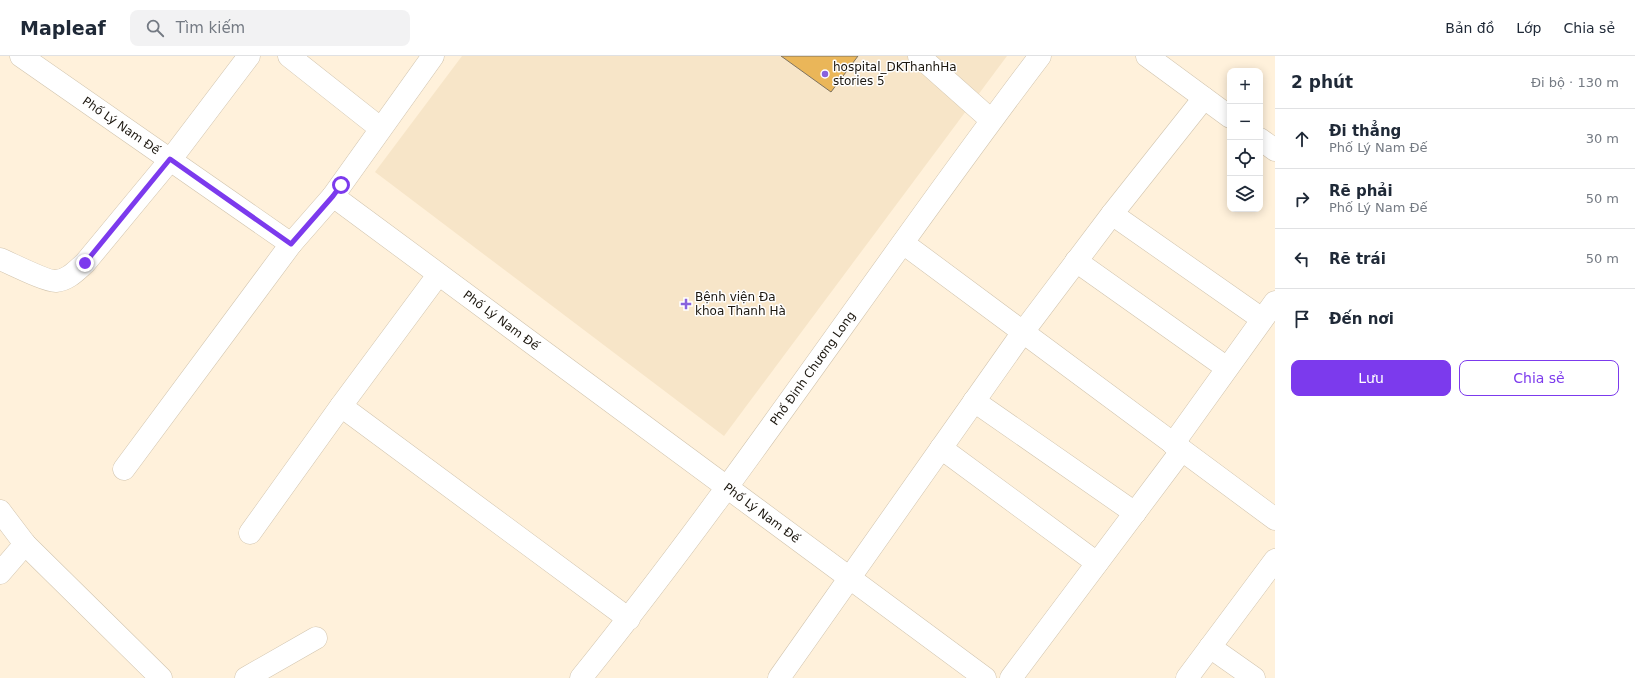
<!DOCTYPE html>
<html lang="vi">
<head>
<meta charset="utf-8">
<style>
	:root { --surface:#fff; --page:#f2f2f3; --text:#1f2937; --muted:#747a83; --line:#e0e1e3; --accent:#7c3aed }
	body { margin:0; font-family:"DejaVu Sans",sans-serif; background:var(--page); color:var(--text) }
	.controls { position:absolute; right:12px; top:12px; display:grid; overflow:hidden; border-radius:8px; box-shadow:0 2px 10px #0003 }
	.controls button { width:36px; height:36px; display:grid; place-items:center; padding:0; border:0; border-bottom:1px solid var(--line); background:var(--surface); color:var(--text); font:20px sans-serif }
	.stop { position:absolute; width:12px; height:12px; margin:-9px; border:3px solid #7c3aed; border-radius:50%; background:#fff }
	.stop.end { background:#7c3aed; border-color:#fff; box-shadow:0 1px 4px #0008 }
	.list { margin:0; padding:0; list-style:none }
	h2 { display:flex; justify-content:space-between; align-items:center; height:52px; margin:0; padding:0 16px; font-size:17px }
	h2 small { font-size:13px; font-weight:400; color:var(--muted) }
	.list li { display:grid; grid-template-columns:26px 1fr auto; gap:12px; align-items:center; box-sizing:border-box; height:60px; padding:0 16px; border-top:1px solid var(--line) }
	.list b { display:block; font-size:15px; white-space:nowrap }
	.list p { margin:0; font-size:13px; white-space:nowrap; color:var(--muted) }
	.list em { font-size:13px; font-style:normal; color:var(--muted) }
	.actions { display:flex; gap:8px; padding:12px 16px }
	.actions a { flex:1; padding:9px 0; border:1px solid var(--accent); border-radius:8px; text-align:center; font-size:14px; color:var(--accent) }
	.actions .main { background:var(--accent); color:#fff }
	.icon { flex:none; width:22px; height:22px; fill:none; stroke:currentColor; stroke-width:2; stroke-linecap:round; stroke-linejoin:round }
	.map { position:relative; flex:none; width:1275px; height:622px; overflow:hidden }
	header { display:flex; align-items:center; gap:24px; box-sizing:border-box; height:56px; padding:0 20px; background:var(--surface); border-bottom:1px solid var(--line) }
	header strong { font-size:19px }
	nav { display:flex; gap:22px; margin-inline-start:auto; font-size:14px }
	.search { width:280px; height:36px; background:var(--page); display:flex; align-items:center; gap:10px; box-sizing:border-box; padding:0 14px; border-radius:8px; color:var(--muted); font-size:15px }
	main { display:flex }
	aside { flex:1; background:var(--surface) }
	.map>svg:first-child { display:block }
</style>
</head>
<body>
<header>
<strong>Mapleaf</strong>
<div class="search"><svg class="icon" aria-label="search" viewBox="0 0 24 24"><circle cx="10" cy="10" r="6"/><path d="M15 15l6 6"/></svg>Tìm kiếm</div>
<nav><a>Bản đồ</a><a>Lớp</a><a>Chia sẻ</a></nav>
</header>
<main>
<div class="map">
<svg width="1275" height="622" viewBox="0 0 1275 622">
	<rect width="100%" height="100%" fill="#fff1db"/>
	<path fill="#f7e5c8" d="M462,0H1007L724,380L375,116Z"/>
	<path fill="#eab659" stroke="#7f735f" d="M781,0H858L831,36Z"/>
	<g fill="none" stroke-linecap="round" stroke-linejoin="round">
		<g stroke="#d1c4ae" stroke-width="23">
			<g id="minor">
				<path id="s1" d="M21,0L291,188L333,140L985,622"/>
				<path d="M289,0L380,72"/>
				<path d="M919,0L991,64"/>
				<path d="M1147,0L1230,61"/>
				<path d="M1260,83L1275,94"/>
				<path d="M333,140L433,0"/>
				<path d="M1112,158L1262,263"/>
				<path d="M903,187L1275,463"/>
				<path d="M0,203C10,207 47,226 56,225C68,224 76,215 85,207L171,103L249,0"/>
				<path d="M1076,205L1227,312"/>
				<path d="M974,345L1135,457"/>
				<path d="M341,350L629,563"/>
				<path d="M1173,388L1275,246"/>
				<path d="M941,392L1097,507"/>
				<path d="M124,413L291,188"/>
				<path d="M0,455L25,488L161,622"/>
				<path d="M250,477L341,350L438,219"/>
				<path d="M0,517L25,488"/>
				<path d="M1210,591L1254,622"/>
				<path d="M246,622L316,582"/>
				<path id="s2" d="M581,622C743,421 884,205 1040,0"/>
				<path d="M779,622L1023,276L1112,158L1204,42"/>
				<path d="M1011,622L1182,394"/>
				<path d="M1187,622L1275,504"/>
			</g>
		</g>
		<use href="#minor" stroke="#fff" stroke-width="22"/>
	</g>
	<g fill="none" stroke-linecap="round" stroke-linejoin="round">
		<path stroke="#7c3aed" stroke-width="5" d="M85,207L170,103L291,188L333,140L341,129"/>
	</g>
	<g fill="#8862dd" stroke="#fff" stroke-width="1.5">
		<circle cx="825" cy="18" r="4"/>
		<path d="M684 242h4v4h4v4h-4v4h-4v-4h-4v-4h4z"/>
	</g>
	<g text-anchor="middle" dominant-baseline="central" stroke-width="3" stroke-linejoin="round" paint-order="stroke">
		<g font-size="12" fill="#1b160e" stroke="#fff" text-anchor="start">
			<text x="833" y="11">hospital_DKThanhHa<tspan x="833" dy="14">stories 5</tspan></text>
			<text x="695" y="241">Bệnh viện Đa<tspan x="695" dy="14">khoa Thanh Hà</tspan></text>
		</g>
		<g font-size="12" fill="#1b160e" stroke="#fff">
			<text stroke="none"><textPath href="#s1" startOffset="122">Phố Lý Nam Đế</textPath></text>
			<text stroke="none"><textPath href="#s1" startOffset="602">Phố Lý Nam Đế</textPath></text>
			<text stroke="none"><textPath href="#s2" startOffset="387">Phố Đinh Chương Long</textPath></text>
			<text stroke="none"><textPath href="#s1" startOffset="926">Phố Lý Nam Đế</textPath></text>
		</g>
	</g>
</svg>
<div class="controls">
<button>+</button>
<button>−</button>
<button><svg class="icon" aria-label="locate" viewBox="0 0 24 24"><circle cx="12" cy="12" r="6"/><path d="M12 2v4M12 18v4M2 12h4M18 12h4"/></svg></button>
<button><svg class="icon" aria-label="layers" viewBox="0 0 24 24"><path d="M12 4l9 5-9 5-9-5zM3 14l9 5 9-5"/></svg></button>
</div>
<div class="stop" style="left:341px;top:129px"></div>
<div class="stop end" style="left:85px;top:207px"></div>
</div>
<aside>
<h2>2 phút<small>Đi bộ · 130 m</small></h2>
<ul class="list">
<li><svg class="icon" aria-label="ahead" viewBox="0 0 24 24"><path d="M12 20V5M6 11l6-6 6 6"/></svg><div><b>Đi thẳng</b><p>Phố Lý Nam Đế</p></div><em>30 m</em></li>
<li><svg class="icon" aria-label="right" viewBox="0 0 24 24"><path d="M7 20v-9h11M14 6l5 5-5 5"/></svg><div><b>Rẽ phải</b><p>Phố Lý Nam Đế</p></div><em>50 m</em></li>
<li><svg class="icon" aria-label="left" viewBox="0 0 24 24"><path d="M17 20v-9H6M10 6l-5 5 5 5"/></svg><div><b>Rẽ trái</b></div><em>50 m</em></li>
<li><svg class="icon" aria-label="arrive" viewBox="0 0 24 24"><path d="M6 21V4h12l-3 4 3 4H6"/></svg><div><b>Đến nơi</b></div></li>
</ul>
<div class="actions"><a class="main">Lưu</a><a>Chia sẻ</a></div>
</aside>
</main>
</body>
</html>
